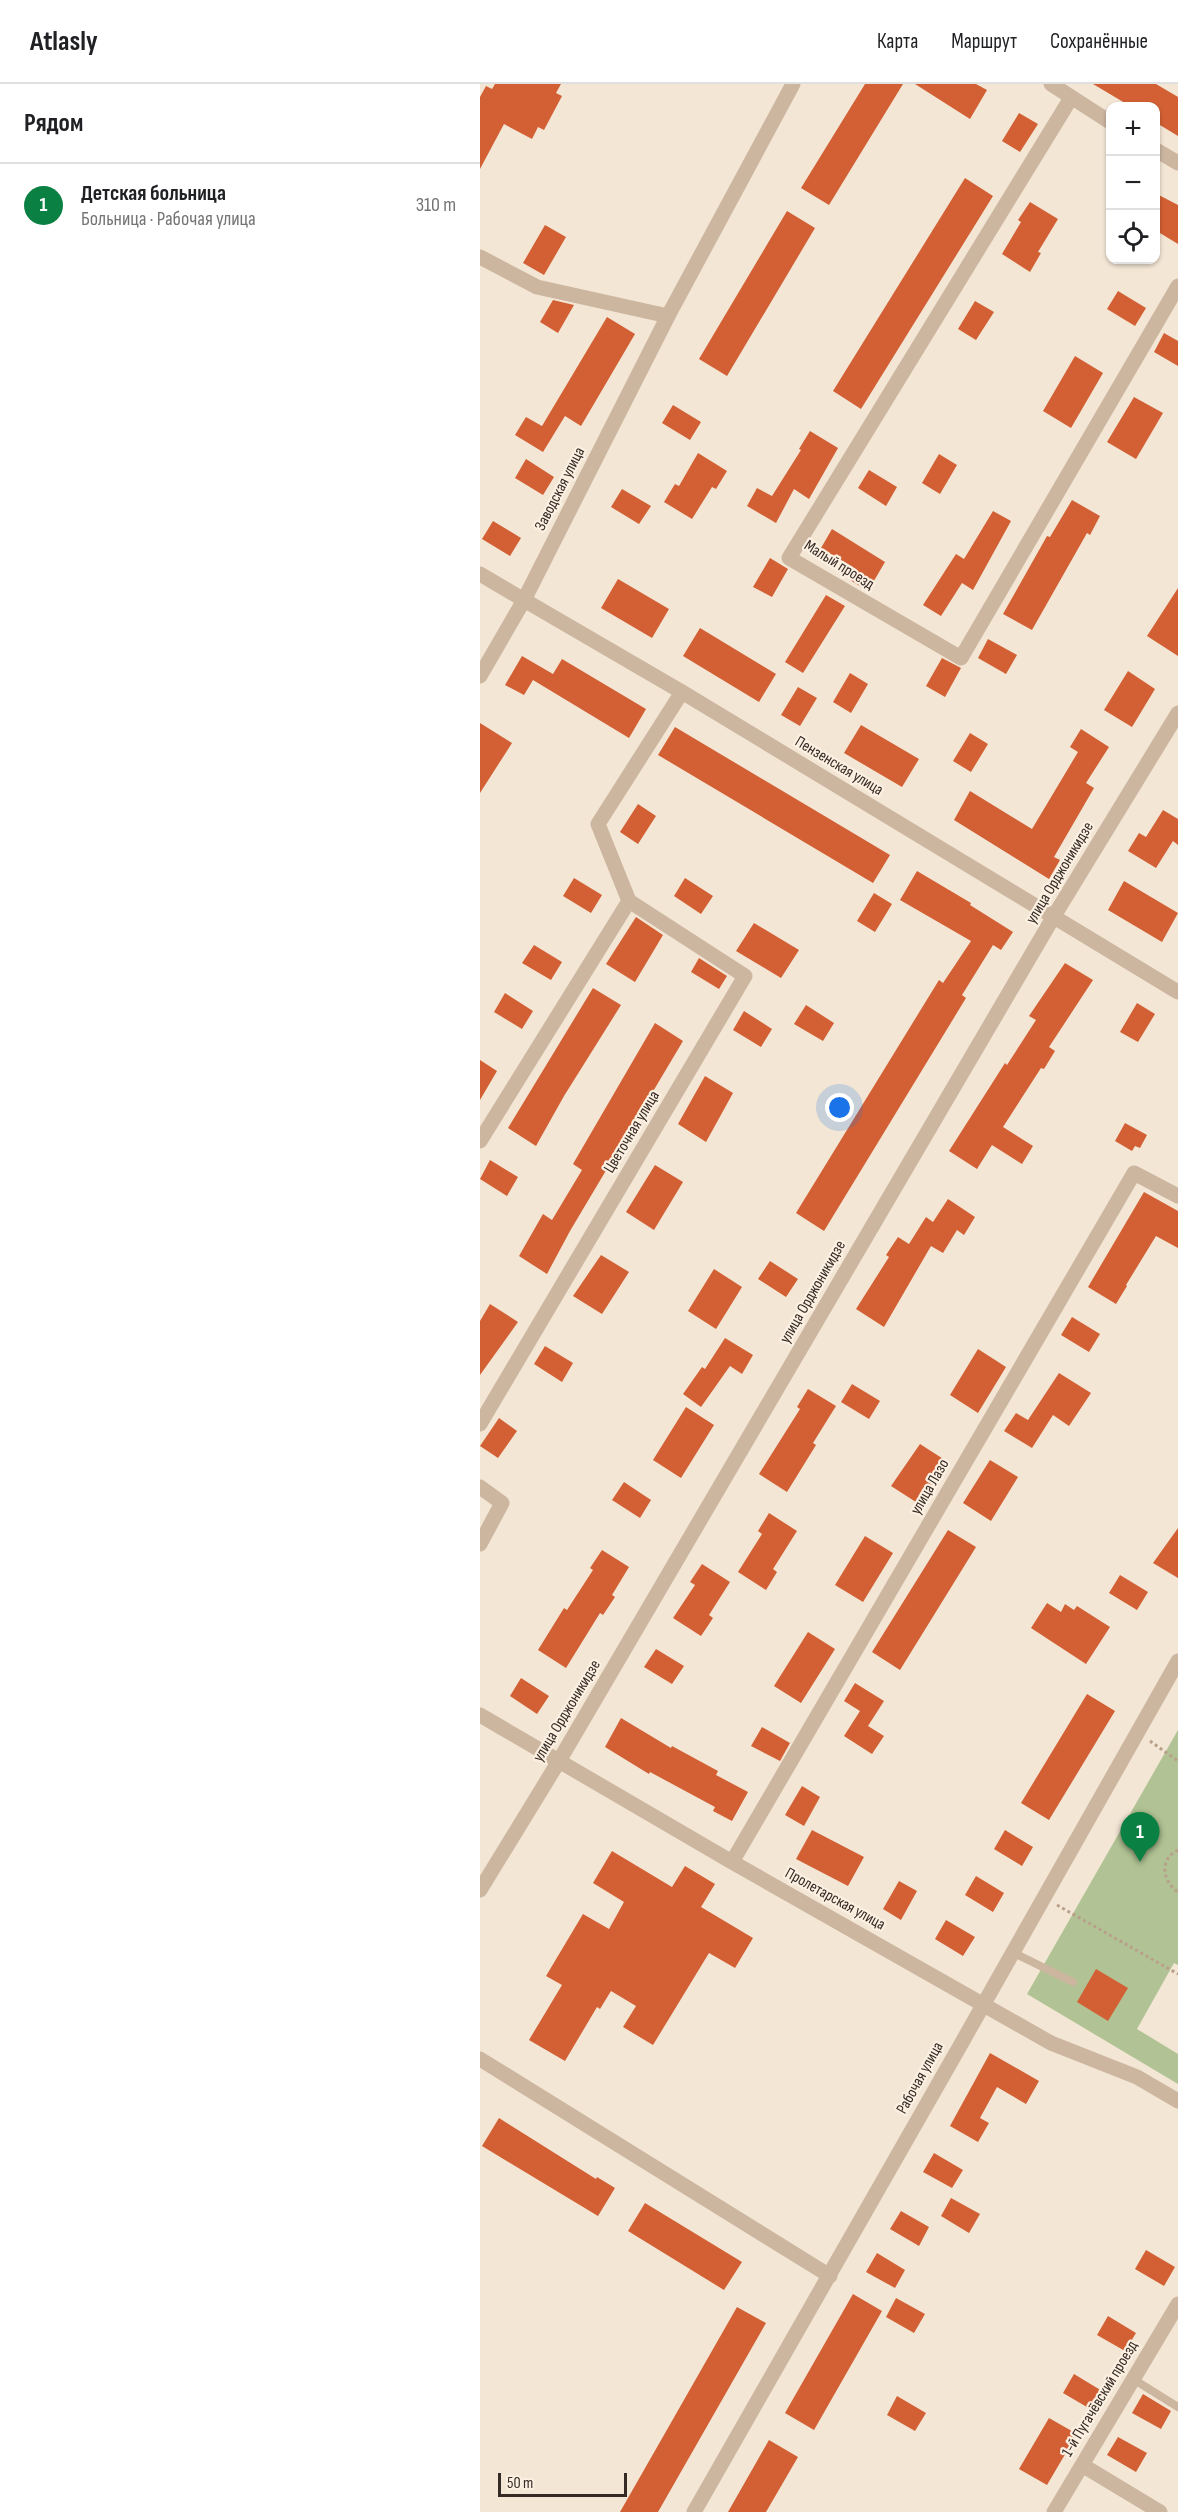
<!DOCTYPE html>
<html lang="ru">
<head>
<meta charset="utf-8">
<style>
	:root { --surface:#fff; --page:#f6f6f6; --text:#202124; --muted:#757577; --line:#e0e0e0; --accent:#0b8043 }
	body { margin:0; font-family:"Sofia Sans Condensed",sans-serif; background:var(--page); color:var(--text) }
	.controls { position:absolute; right:18px; top:18px; display:grid; overflow:hidden; border-radius:12px; box-shadow:0 2px 4px #0004 }
	.controls button { width:54px; height:54px; display:grid; place-items:center; padding:0; border:0; border-bottom:2px solid var(--line); background:var(--surface); color:var(--text); font:30px sans-serif }
	.scale { position:absolute; left:18px; bottom:15px; width:129px; box-sizing:border-box; padding-left:6px; border:3px solid #352a24; border-top:0; font-size:16px; line-height:21px; white-space:nowrap; color:#352a24; -webkit-text-stroke:4px #fbf0e1; paint-order:stroke }
	.you { position:absolute; left:360px; top:1024px; width:21px; height:21px; margin:-15px; border:4px solid #fff; border-radius:50%; background:#1a73e8; box-shadow:0 0 0 9px #1a73e833 }
	.badge { display:grid; place-items:center; width:39px; height:39px; border-radius:50%; background:var(--accent); color:#fff; font-size:20px; font-weight:700 }
	.pin { position:absolute; translate:-50% -50px; filter:drop-shadow(0 2px 3px #0008) }
	.pin::after { content:''; position:absolute; top:32px; width:21px; height:18px; background:inherit; clip-path:polygon(0 0,100% 0,50% 100%) }
	.list { margin:0; padding:0; list-style:none }
	h2 { display:flex; justify-content:space-between; align-items:center; height:78px; margin:0; padding:0 24px; font-size:26px }
	h2 small { font-size:20px; font-weight:400; color:var(--muted) }
	.list li { display:grid; grid-template-columns:39px 1fr auto; gap:18px; align-items:center; box-sizing:border-box; height:84px; padding:0 24px; border-top:2px solid var(--line) }
	.list b { display:block; font-size:22px; white-space:nowrap }
	.list p { margin:0; font-size:20px; white-space:nowrap; color:var(--muted) }
	.list em { font-size:20px; font-style:normal; color:var(--muted) }
	.icon { flex:none; width:33px; height:33px; fill:none; stroke:currentColor; stroke-width:2; stroke-linecap:round; stroke-linejoin:round }
	.map { position:relative; flex:none; width:698px; height:2428px; overflow:hidden }
	header { display:flex; align-items:center; gap:36px; box-sizing:border-box; height:84px; padding:0 30px; background:var(--surface); border-bottom:2px solid var(--line) }
	header strong { font-size:28px }
	nav { display:flex; gap:33px; margin-inline-start:auto; font-size:21px }
	main { display:flex }
	aside { flex:1; background:var(--surface) }
	.map>svg:first-child { display:block }
</style>
</head>
<body>
<header>
<strong>Atlasly</strong>
<nav><a>Карта</a><a>Маршрут</a><a>Сохранённые</a></nav>
</header>
<main>
<aside>
<h2>Рядом<small></small></h2>
<ul class="list">
<li><span class="badge">1</span><div><b>Детская больница</b><p>Больница · Рабочая улица</p></div><em>310 m</em></li>
</ul>
</aside>
<div class="map">
<svg width="698" height="2428" viewBox="0 0 698 2428">
	<rect width="100%" height="100%" fill="#f3e6d5"/>
	<path fill="#b1c394" d="M698,1646V1881L694,1879L657,1945L698,1970V2000L547,1910Z"/>
	<path fill="#d26034" d="M15,0H81L76,9L82,12L64,46L58,43L52,55L24,40L0,85V13L6,2L12,5Z
		M385,0H423L349,121L321,104Z
		M435,0H496L507,6L490,35Z
		M613,0H676L698,13V52L675,38V22H650Z
		M539,29L558,40L540,68L522,57Z
		M485,94L513,112L381,325L353,307Z
		M675,109L698,121V160L675,146Z
		M550,118L578,135L558,168L561,169L550,188L522,170L541,138L538,136Z
		M307,127L335,144L247,292L219,275Z
		M65,141L86,153L64,191L43,179Z
		M638,207L666,224L655,242L627,225Z
		M73,216L94,221L78,249L60,238Z
		M495,217L514,228L496,256L478,245Z
		M127,233L155,250L101,342L85,332L63,368L35,351L46,333L62,342Z
		M684,249L698,257V282L674,268Z
		M595,272L623,289L591,344L563,327Z
		M654,313L683,329L656,375L627,358Z
		M193,321L221,338L210,356L182,339Z
		M330,347L358,364L329,415L314,405L296,439L267,422L277,404L292,412L321,366L319,365Z
		M218,369L247,387L236,405L232,403L212,435L184,418L195,400L199,402Z
		M459,370L477,381L460,410L442,399Z
		M46,375L74,393L63,411L35,394Z
		M389,386L417,403L406,422L378,404Z
		M142,405L171,422L159,440L131,423Z
		M592,416L620,432L610,451L607,449L552,546L523,530L567,452L570,453Z
		M513,427L531,437L493,506L482,499L461,532L443,521L476,470L484,475Z
		M13,437L41,454L30,472L2,455Z
		M352,445L405,478L388,507L370,496L376,485L341,464Z
		M290,474L308,485L292,513L273,503Z
		M138,495L189,525L172,554L121,524Z
		M698,504V572L667,552Z
		M346,511L365,522L323,589L305,578Z
		M220,544L296,590L279,618L203,572Z
		M508,555L537,571L526,590L498,574Z
		M42,572L73,590L82,575L166,625L149,654L53,596L44,611L25,601Z
		M462,574L481,584L465,613L446,602Z
		M648,587L675,605L652,643L624,626Z
		M370,589L388,600L371,629L353,618Z
		M318,603L337,614L320,642L301,631Z
		M0,639L32,659L0,709Z
		M381,641L439,675L422,703L364,669Z
		M195,643L410,771L393,799L178,671Z
		M601,645L629,663L606,699L614,704L574,773L580,776L569,795L474,736L490,707L552,745L598,668L590,663Z
		M490,649L508,660L491,688L473,677Z
		M158,720L176,732L158,760L140,748Z
		M683,726L698,735V761L693,757L676,784L648,767L659,749L666,753Z
		M437,787L491,819L490,821L533,848L521,866L513,861L482,911L486,914L344,1147L316,1129L459,896L463,899L491,857L420,816Z
		M94,794L122,811L111,829L83,812Z
		M205,794L233,812L221,830L194,812Z
		M644,797L698,829L682,858L628,826Z
		M394,809L412,820L395,848L377,837Z
		M156,833L183,851L155,898L126,880Z
		M274,839L319,866L301,894L256,867Z
		M54,861L82,878L71,896L42,879Z
		M219,874L247,892L239,905L211,888Z
		M585,879L613,896L569,963L575,967L564,985L561,984L523,1043L553,1062L542,1080L512,1061L497,1085L469,1067L525,979L527,981L556,936L549,932Z
		M113,904L141,921L84,1012L56,1062L28,1044Z
		M25,909L53,927L42,945L14,928Z
		M657,919L675,930L658,958L640,948Z
		M326,921L354,939L343,957L314,940Z
		M264,927L292,945L281,963L253,946Z
		M175,939L203,957L90,1147L67,1190L39,1172L63,1130L72,1136L102,1086L93,1080Z
		M0,976L17,987L0,1016Z
		M225,992L253,1009L226,1058L198,1040Z
		M645,1039L667,1051L660,1064L655,1062L652,1067L635,1057Z
		M10,1076L38,1093L27,1112L0,1095Z
		M175,1081L203,1098L174,1146L146,1128Z
		M664,1108L698,1127V1164L676,1152L646,1201L647,1202L636,1220L608,1203Z
		M468,1115L495,1133L484,1151L477,1146L463,1169L451,1162L404,1243L376,1225L409,1173L406,1171L418,1153L429,1160L446,1133L453,1138Z
		M121,1171L149,1188L122,1230L93,1212Z
		M290,1177L318,1195L306,1213L278,1195Z
		M234,1185L262,1203L236,1245L208,1227Z
		M10,1220L38,1238L0,1291V1237Z
		M592,1233L620,1250L609,1268L581,1251Z
		M245,1254L273,1271L262,1290L250,1282L221,1323L203,1310L222,1283L225,1285Z
		M65,1262L93,1279L82,1298L54,1280Z
		M498,1265L526,1283L498,1329L470,1311Z
		M579,1289L611,1309L589,1342L573,1331L552,1364L524,1347L536,1329L548,1336Z
		M372,1300L400,1317L389,1335L361,1318Z
		M328,1305L356,1322L333,1359L336,1361L307,1408L279,1390L320,1325L317,1323Z
		M206,1323L234,1341L201,1394L173,1376Z
		M19,1334L37,1347L18,1374L0,1362Z
		M440,1360L468,1378L439,1420L411,1402Z
		M510,1376L538,1393L511,1437L483,1419Z
		M144,1398L171,1416L160,1434L132,1416Z
		M289,1429L317,1447L293,1485L297,1488L286,1506L258,1488L282,1450L278,1447Z
		M698,1444V1494L673,1479Z
		M468,1446L496,1463L420,1586L392,1568Z
		M385,1452L413,1469L383,1518L355,1501Z
		M122,1466L149,1483L132,1511L135,1513L123,1531L120,1529L86,1584L58,1566L84,1524L87,1526L113,1486L110,1484Z
		M222,1480L250,1498L229,1531L233,1534L221,1552L193,1534L215,1501L210,1498Z
		M640,1491L668,1508L657,1526L629,1509Z
		M567,1519L581,1528L585,1520L594,1526L597,1522L630,1543L606,1580L551,1544Z
		M328,1548L355,1565L321,1619L294,1602Z
		M176,1565L204,1582L192,1600L164,1583Z
		M41,1594L69,1612L57,1630L30,1612Z
		M375,1599L404,1617L388,1642L404,1652L392,1670L364,1652L380,1627L364,1617Z
		M607,1610L635,1627L569,1736L541,1719Z
		M141,1634L191,1664L192,1662L238,1687L236,1691L268,1708L252,1737L233,1727L235,1723L170,1688L169,1690L125,1663Z
		M282,1643L310,1659L300,1677L271,1662Z
		M322,1702L340,1713L324,1742L305,1731Z
		M332,1746L384,1773L368,1802L316,1775Z
		M525,1746L553,1763L542,1782L514,1765Z
		M132,1767L192,1803L205,1782L235,1800L221,1823L273,1854L255,1884L229,1869L173,1961L143,1943L156,1922L131,1907L120,1925L117,1923L85,1977L49,1956L82,1901L66,1892L103,1830L129,1845L144,1818L113,1799Z
		M496,1792L524,1809L513,1828L485,1811Z
		M419,1797L437,1807L421,1836L403,1825Z
		M466,1836L495,1853L483,1872L455,1855Z
		M616,1885L648,1904L628,1937L597,1918Z
		M510,1969L559,1997L546,2020L517,2003L500,2034L509,2039L498,2058L470,2042Z
		M19,2034L116,2095L117,2093L135,2104L118,2132L2,2062Z
		M454,2069L483,2086L472,2104L443,2088Z
		M471,2114L500,2130L489,2149L461,2132Z
		M165,2119L262,2178L244,2206L148,2147Z
		M421,2127L449,2143L439,2162L410,2145Z
		M666,2166L695,2183L684,2202L655,2185Z
		M397,2169L425,2186L415,2204L386,2188Z
		M373,2210L402,2227L334,2346L305,2329Z
		M416,2214L445,2230L434,2249L406,2233Z
		M257,2223L286,2239L178,2428H140Z
		M628,2232L656,2249L645,2267L617,2251Z
		M594,2290L622,2307L612,2326L583,2309Z
		M663,2310L691,2327L681,2345L652,2329Z
		M417,2312L446,2329L435,2347L407,2331Z
		M569,2334L597,2350L567,2401L539,2385Z
		M638,2353L667,2369L656,2388L627,2371Z
		M289,2356L318,2373L286,2428H248Z"/>
	<g fill="none" stroke-linecap="round" stroke-linejoin="round">
		<path stroke="#b8a08a" stroke-width="3" stroke-dasharray="3 3" stroke-linecap="butt" d="M670,1657L698,1677
			M698,1766C679,1775 682,1797 698,1808
			M577,1821L698,1890"/>
		<path stroke="#ccb6a0" stroke-width="8" d="M532,1868L593,1898
			M653,2295L698,2323"/>
		<path stroke="#ccb6a0" stroke-width="15" d="M571,0L630,38
			M591,14L309,474L481,574L698,202
			M676,66L698,79
			M0,173L57,203L188,232
			M0,490L44,516L0,592
			M0,1057L149,817
			M0,1340L265,892L149,817L118,740L202,608
			M0,1403L22,1419L0,1460
			M0,1631L252,1778L571,1959L657,1993L698,2017
			M252,1778L654,1089L698,1112
			M0,1806L79,1677L574,832L698,629
			M0,1975L350,2192
			M602,2381L680,2428
			M214,2428C377,2145 537,1861 698,1577
			M574,2428L698,2220"/>
		<path stroke="#ccb6a0" stroke-width="15" d="M313,0L188,232L44,516L202,608L698,908"/>
	</g>
	<g text-anchor="middle" dominant-baseline="central" stroke-width="4.5" stroke-linejoin="round" paint-order="stroke">
		<g font-size="16" fill="#352a24" stroke="#fbf0e1">
			<text transform="translate(80 405) rotate(-63)">Заводская улица</text>
			<text transform="translate(359 481) rotate(32)">Малый проезд</text>
			<text transform="translate(359 682) rotate(31)">Пензенская улица</text>
			<text transform="translate(580 789) rotate(-59)">улица Орджоникидзе</text>
			<text transform="translate(152 1048) rotate(-59)">Цветочная улица</text>
			<text transform="translate(333 1208) rotate(-60)">улица Орджоникидзе</text>
			<text transform="translate(450 1403) rotate(-60)">улица Лазо</text>
			<text transform="translate(87 1627) rotate(-59)">улица Орджоникидзе</text>
			<text transform="translate(355 1815) rotate(29)">Пролетарская улица</text>
			<text transform="translate(440 1994) rotate(-61)">Рабочая улица</text>
			<text transform="translate(620 2315) rotate(-59)">1-й Пугачёвский проезд</text>
		</g>
	</g>
</svg>
<div class="controls">
<button>+</button>
<button>−</button>
<button><svg class="icon" aria-label="locate" viewBox="0 0 24 24"><circle cx="12" cy="12" r="6"/><path d="M12 2v4M12 18v4M2 12h4M18 12h4"/></svg></button>
</div>
<div class="scale">50 m</div>
<div class="you"></div>
<div class="pin badge" style="left:660px;top:1778px">1</div>
</div>
</main>
</body>
</html>
